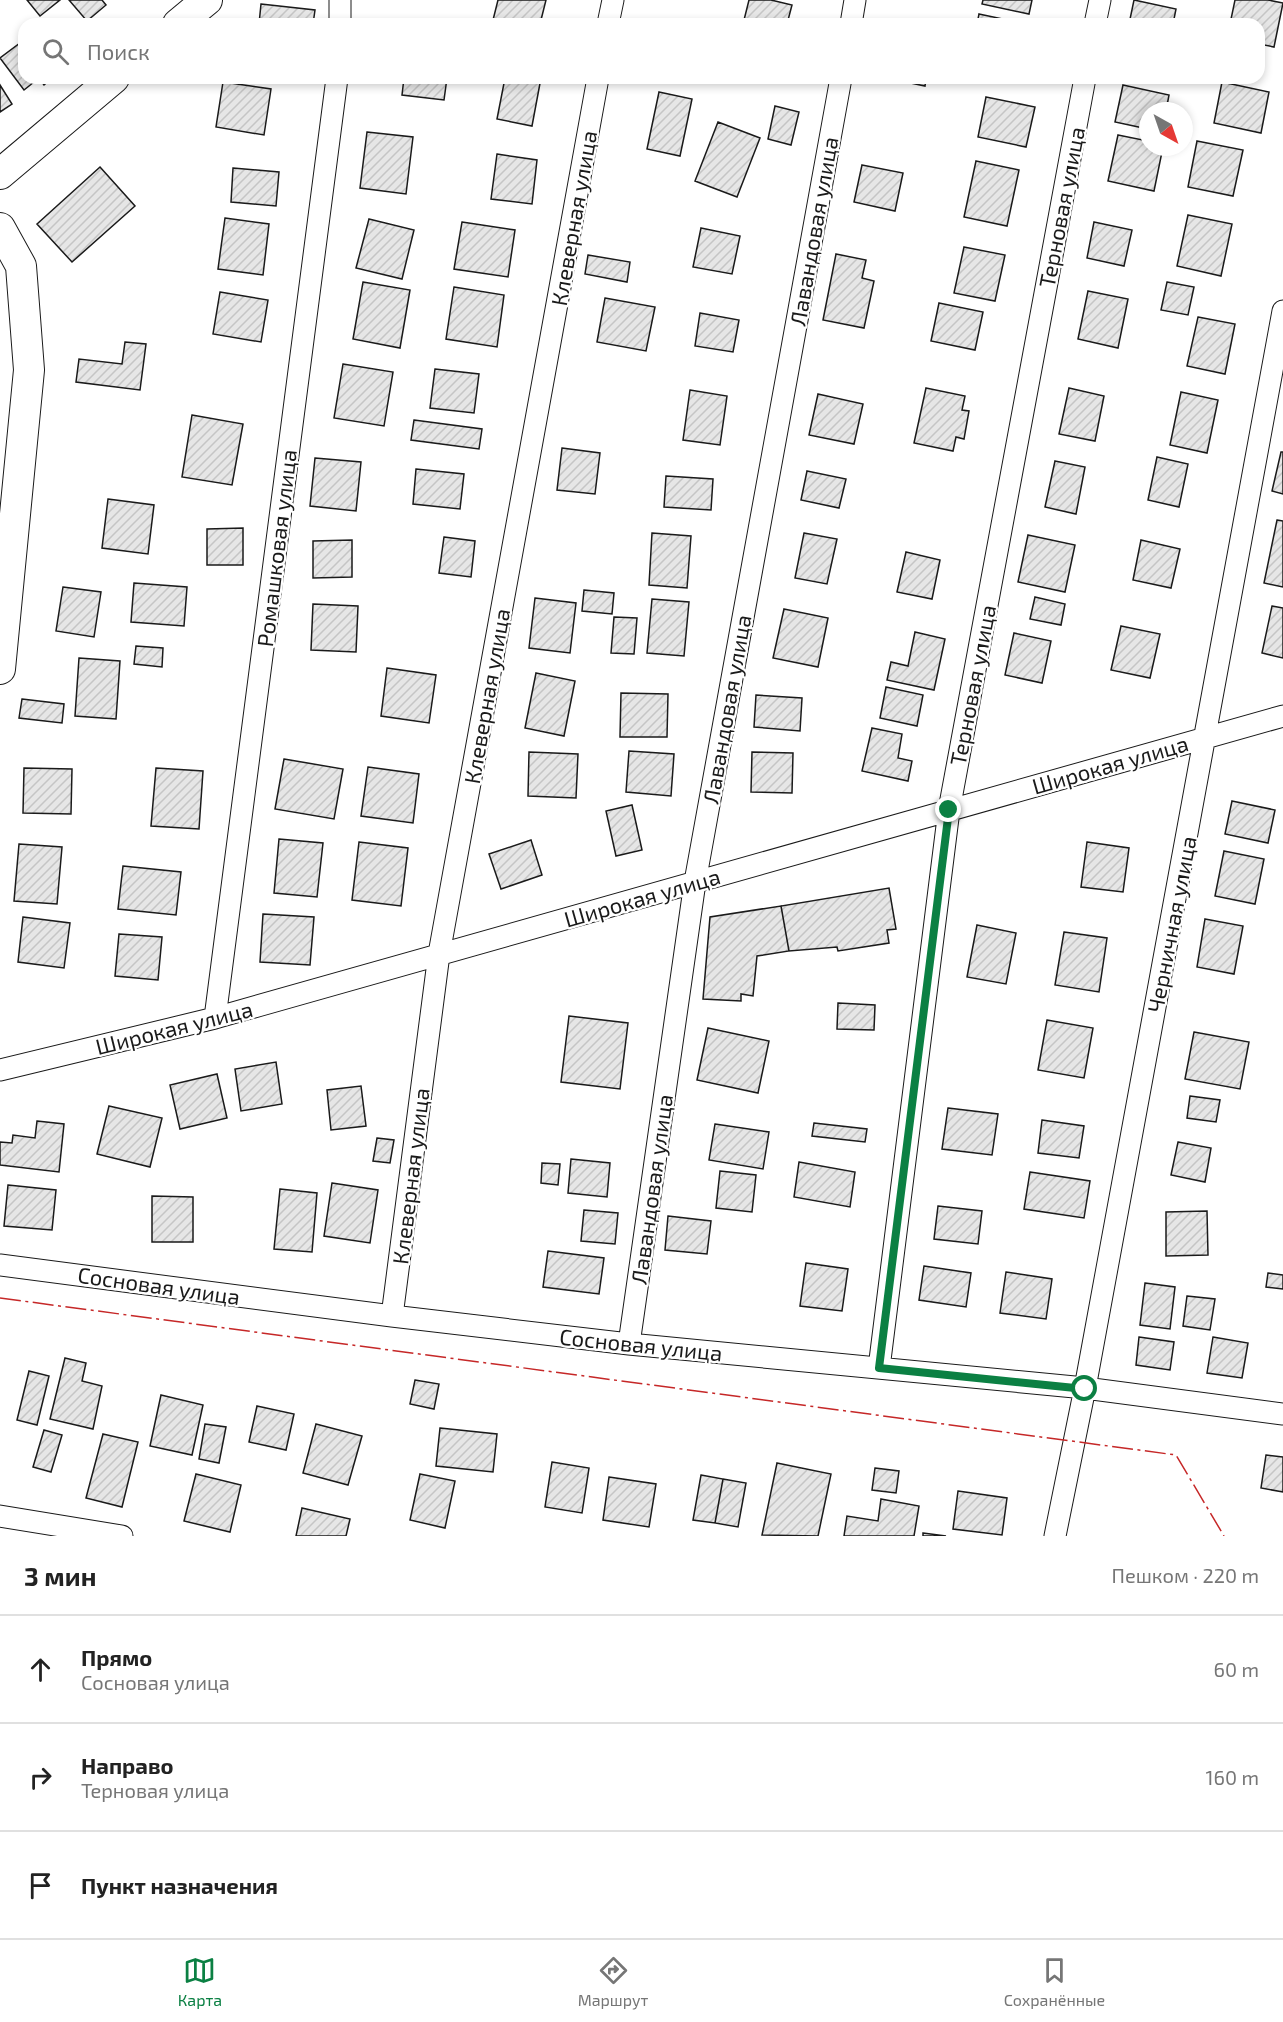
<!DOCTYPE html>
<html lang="ru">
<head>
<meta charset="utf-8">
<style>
	:root { --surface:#fff; --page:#f6f6f6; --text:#222; --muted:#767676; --line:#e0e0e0; --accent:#0b8043 }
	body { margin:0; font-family:"Exo 2",sans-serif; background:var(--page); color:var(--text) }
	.compass { position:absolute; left:1139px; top:102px; width:54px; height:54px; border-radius:50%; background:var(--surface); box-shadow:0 3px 9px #0003; rotate:140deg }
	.stop { position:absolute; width:18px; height:18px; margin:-14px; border:4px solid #0b8043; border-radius:50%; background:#fff }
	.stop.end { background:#0b8043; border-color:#fff; box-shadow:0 2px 6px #0008 }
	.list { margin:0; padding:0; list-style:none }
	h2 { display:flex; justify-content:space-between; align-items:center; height:78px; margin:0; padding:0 24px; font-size:26px }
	h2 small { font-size:20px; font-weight:400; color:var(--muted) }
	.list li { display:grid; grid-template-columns:39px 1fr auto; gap:18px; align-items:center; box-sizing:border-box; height:108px; padding:0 24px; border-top:2px solid var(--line) }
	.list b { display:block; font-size:22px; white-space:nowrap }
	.list p { margin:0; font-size:20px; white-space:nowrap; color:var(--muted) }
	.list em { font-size:20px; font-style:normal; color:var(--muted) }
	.icon { flex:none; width:33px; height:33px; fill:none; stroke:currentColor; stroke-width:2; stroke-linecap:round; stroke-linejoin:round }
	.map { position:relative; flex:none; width:1283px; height:1536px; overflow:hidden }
	.search { position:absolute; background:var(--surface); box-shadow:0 3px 9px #0003; left:18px; right:18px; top:18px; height:66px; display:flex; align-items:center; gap:15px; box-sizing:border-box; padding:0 21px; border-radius:18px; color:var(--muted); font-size:22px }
	.sheet { height:402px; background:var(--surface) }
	nav { display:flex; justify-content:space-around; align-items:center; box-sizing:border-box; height:84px; border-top:2px solid var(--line); background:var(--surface); font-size:16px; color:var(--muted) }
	nav a { display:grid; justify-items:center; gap:3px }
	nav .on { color:var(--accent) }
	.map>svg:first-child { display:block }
</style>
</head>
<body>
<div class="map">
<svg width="1283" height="1536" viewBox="0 0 1283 1536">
	<defs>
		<pattern id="building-hatch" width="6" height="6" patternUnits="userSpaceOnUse" patternTransform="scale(1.5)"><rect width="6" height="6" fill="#e6e6e6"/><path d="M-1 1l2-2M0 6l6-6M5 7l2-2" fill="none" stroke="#c5c5c5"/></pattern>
	</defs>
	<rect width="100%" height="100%" fill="#fff"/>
	<path fill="url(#building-hatch)" stroke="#1a1a1a" stroke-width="1.5" d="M27,0H60L40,16Z
		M69,0H102L106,5L87,21Z
		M498,0H546L540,24H492Z
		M749,0H771L792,5L787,24H743Z
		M983,0H1032L1029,14L982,4Z
		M1134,0L1176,9L1173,24H1129Z
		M1235,0H1268L1283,3L1274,47L1259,44V24H1230Z
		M261,4L315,10L313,24H259Z
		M979,14L1026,24H977Z
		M382,19L417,24H382Z
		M24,40V78H52L44,85L39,78L24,90L0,58Z
		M404,78H447L444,100L402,95Z
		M505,78H541L532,126L497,119Z
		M887,78H926L925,86Z
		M223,82L271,89L264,135L216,127Z
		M1222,82L1269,92L1261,133L1214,123Z
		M0,85L12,104L0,112Z
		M1123,85L1169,95L1166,111H1148V129L1115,122Z
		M659,92L692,99L680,156L647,149Z
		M986,97L1035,107L1026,147L978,137Z
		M775,106L799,112L791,145L768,139Z
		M718,122L760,138L737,197L695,181Z
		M367,132L413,137L406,194L360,188Z
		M1118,135L1148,141V147H1163L1154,191L1108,181Z
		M1197,141L1243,150L1233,196L1188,187Z
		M497,154L537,160L532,204L491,199Z
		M976,161L1019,170L1007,226L964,217Z
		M862,165L903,173L895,211L854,202Z
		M100,167L135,206L72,262L37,224Z
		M233,168L279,172L276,206L231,202Z
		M1188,215L1232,224L1221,276L1177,266Z
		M225,218L269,224L263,275L218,269Z
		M369,219L414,230L402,279L356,268Z
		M462,222L515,230L508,277L454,269Z
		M1094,222L1132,230L1124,266L1087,258Z
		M701,228L740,236L732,274L693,267Z
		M964,247L1005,255L995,301L954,293Z
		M836,254L866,260L862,278L874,281L864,328L823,320Z
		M588,255L630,262L627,282L585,274Z
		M363,282L410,290L400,348L353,339Z
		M1167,282L1194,287L1188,315L1161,310Z
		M454,287L504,295L497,347L446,339Z
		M1088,291L1128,299L1118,348L1078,339Z
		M220,292L268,300L261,342L213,334Z
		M605,298L655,307L646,351L597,342Z
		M939,303L983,312L975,350L931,341Z
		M700,313L739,320L733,352L695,346Z
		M1198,317L1235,324L1225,374L1187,366Z
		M125,342L146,344L140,390L76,382L79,359L122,364Z
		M343,364L393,372L384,426L334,418Z
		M435,369L479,374L474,413L430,408Z
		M926,388L965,396L962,410L969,411L964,439L956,437L953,451L914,443Z
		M1069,388L1104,396L1095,441L1059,434Z
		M690,390L727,396L720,445L683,440Z
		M1181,392L1218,400L1207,453L1170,445Z
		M818,394L863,404L854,444L809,435Z
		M192,415L243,424L232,485L182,477Z
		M414,420L482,429L479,449L411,440Z
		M562,448L600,453L595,494L557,490Z
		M1281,452H1283V494L1272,491Z
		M1157,457L1188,464L1179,507L1148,500Z
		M315,458L361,462L356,511L310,506Z
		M1055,461L1085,467L1076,514L1045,507Z
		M416,469L464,474L460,509L413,504Z
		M807,471L846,479L839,508L801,500Z
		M666,476L713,479L711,510L664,507Z
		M108,499L154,505L148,554L102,548Z
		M1277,520L1283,521V587L1264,583Z
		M243,528V565H207V529Z
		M652,533L691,536L687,588L649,585Z
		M804,533L837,539L827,584L795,578Z
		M1028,535L1075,545L1065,592L1018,582Z
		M444,537L475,541L471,577L439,573Z
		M352,540V577L313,578V541Z
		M1141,540L1180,549L1171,588L1133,580Z
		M906,552L940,560L932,599L897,592Z
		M134,583L187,587L184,626L131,622Z
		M63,587L101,592L94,637L56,631Z
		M584,590L614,593L612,614L582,611Z
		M1035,597L1065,604L1061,625L1030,619Z
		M535,598L576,603L570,653L529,648Z
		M652,599L689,602L684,656L647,653Z
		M313,604L358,606L356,652L311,650Z
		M1272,606L1283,608V658L1262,653Z
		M784,609L828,618L818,667L773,658Z
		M614,617L637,618L634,654L611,653Z
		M1121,626L1160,634L1150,678L1111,670Z
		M915,632L945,639L934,690L887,680L891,662L908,666Z
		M1014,633L1051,641L1042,683L1005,675Z
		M136,646L163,648L162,667L134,664Z
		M79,658L120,661L116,719L75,716Z
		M387,668L436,675L429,723L381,716Z
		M536,673L575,681L564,736L525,728Z
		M886,687L923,695L917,726L880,718Z
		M621,693L668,694L667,737H620Z
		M756,695L802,698L800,731L754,727Z
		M22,699L64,704L62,723L19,718Z
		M872,728L902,734L898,758L912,761L908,781L862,771Z
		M629,751L674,754L671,796L626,792Z
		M529,752L578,754L576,798L528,796Z
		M752,752L793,753L792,793L751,792Z
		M284,759L343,769L334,819L275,809Z
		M368,767L419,774L413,823L361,816Z
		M24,768L72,769L71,814L23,813Z
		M156,768L203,771L199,829L151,826Z
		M1232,801L1275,810L1268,843L1225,834Z
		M632,805L642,850L616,856L606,811Z
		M279,839L323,843L317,897L274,893Z
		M531,840L542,875L501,889L489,854Z
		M359,842L408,848L401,906L352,900Z
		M1087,842L1129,848L1123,892L1081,887Z
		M19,844L62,847L57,904L14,901Z
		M1224,851L1264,859L1255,904L1215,896Z
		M123,866L181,872L176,915L118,909Z
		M889,888L896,929L887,930L889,943L838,951L837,947L789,951L781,906Z
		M781,906L789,951L757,956L753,996L741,994V1001L703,999L710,917Z
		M263,914L314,917L310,965L260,962Z
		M23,917L70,923L64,968L18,962Z
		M1205,919L1243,926L1234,974L1197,967Z
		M977,925L1016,933L1006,984L967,977Z
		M1064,932L1107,938L1099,992L1055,985Z
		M119,934L162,937L158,980L115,976Z
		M838,1003L875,1005L874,1030L837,1029Z
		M569,1016L628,1023L620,1089L561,1082Z
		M1047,1020L1093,1028L1084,1078L1038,1070Z
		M708,1028L769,1041L758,1093L697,1080Z
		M1194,1032L1249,1042L1240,1089L1185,1079Z
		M276,1062L282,1104L241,1111L235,1069Z
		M217,1074L227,1118L180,1129L170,1085Z
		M361,1086L366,1126L331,1130L327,1090Z
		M1190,1096L1220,1100L1216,1122L1187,1118Z
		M109,1106L162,1118L150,1167L97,1154Z
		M948,1108L998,1114L992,1155L942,1149Z
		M1042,1120L1084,1126L1079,1158L1038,1153Z
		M37,1121L64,1124L59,1172L0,1165V1142L12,1143L13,1135L35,1138Z
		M814,1123L867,1129L865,1142L812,1136Z
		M715,1124L769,1132L763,1169L709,1160Z
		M377,1138L394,1140L390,1163L373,1161Z
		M1178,1142L1211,1148L1205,1182L1171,1175Z
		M571,1159L610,1163L607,1197L568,1193Z
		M799,1162L855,1172L850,1207L794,1197Z
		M542,1163L560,1164L558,1185L541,1183Z
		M720,1171L756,1175L752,1212L716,1208Z
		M1030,1172L1090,1181L1084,1218L1024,1209Z
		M332,1183L378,1190L370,1243L324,1236Z
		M8,1185L56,1190L52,1230L4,1226Z
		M280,1189L317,1193L312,1252L274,1249Z
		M152,1196L193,1197V1242H152Z
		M938,1206L982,1211L978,1244L934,1239Z
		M584,1210L618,1213L615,1244L581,1241Z
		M1207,1211L1208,1255L1166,1256V1212Z
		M668,1216L711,1221L707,1254L665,1250Z
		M548,1251L604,1258L599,1294L543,1287Z
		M806,1263L848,1269L842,1311L800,1306Z
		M924,1266L971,1273L966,1307L919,1300Z
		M1006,1272L1052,1279L1046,1319L1000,1313Z
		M1268,1273L1283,1275V1289L1266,1287Z
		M1145,1283L1175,1287L1170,1329L1140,1325Z
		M1187,1296L1215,1299L1210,1330L1183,1326Z
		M1139,1337L1174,1342L1170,1370L1136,1365Z
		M1213,1337L1248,1343L1242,1378L1207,1373Z
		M65,1358L86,1363L82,1381L102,1386L93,1429L50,1419Z
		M29,1371L49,1376L37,1425L17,1420Z
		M415,1380L439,1384L434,1409L410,1404Z
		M161,1395L203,1405L192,1455L150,1446Z
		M257,1406L294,1414L286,1450L249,1442Z
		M205,1424L226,1427L219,1463L199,1459Z
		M316,1424L362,1436L348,1485L303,1473Z
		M440,1428L497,1434L493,1472L436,1466Z
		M44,1430L62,1435L51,1472L33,1467Z
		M103,1434L138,1442L122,1507L86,1498Z
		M1266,1455L1283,1457V1492L1261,1488Z
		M552,1462L589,1468L582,1513L545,1507Z
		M777,1463L831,1474L818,1536L762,1535Z
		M875,1468L899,1471L896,1493L872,1490Z
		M196,1474L241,1485L230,1532L184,1521Z
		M420,1474L455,1481L445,1528L410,1520Z
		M701,1475L723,1479L715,1523L693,1520Z
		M609,1477L656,1484L649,1527L603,1520Z
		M723,1479L746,1483L738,1527L715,1523Z
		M958,1491L1007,1498L1002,1535L953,1529Z
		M881,1499L919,1506L914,1536H844L847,1516L878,1521Z
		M302,1508L350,1519L346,1536H296Z
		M923,1533L946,1536H923Z"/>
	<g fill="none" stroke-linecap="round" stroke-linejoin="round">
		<g stroke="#1a1a1a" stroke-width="23">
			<path id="street" d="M340,24V0
				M608,24L613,0
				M851,24L855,0
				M1095,24L1100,0
				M215,1018L337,78
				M0,1070L215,1018L1283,716
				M0,1265L392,1316L629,1344L1085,1388L1283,1414
				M392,1316L439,954L598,78
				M629,1344L695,882L841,78
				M879,1368L949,810L1085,78
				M0,1516L122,1536
				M1055,1536L1085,1388L1283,311"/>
		</g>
		<g stroke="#1a1a1a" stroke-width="32">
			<path id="secondary" d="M178,24L207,0
				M0,174L114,78
				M0,228L21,266L29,370L0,669"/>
		</g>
		<use href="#street" stroke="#fff" stroke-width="21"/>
		<use href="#secondary" stroke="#fff" stroke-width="30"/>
		<path stroke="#c62828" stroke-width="1.5" stroke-dasharray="21 4.5 3 4.5" stroke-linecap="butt" d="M0,1298L1176,1455L1224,1536"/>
	</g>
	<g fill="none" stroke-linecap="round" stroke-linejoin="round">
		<path stroke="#0b8043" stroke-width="8" d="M949,810L879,1368L1085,1389"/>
	</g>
	<g text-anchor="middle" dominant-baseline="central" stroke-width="4.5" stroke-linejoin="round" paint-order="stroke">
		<g font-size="22" fill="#1a1a1a" stroke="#fff">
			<text transform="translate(1061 207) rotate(-79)">Терновая улица</text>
			<text transform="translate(573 218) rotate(-80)">Клеверная улица</text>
			<text transform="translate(813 231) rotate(-80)">Лавандовая улица</text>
			<text transform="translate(276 548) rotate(-83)">Ромашковая улица</text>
			<text transform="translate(972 685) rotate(-79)">Терновая улица</text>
			<text transform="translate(486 696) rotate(-80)">Клеверная улица</text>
			<text transform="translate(726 709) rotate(-80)">Лавандовая улица</text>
			<text transform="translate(1110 764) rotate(-16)">Широкая улица</text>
			<text transform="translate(642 897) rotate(-16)">Широкая улица</text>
			<text transform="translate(1171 924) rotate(-79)">Черничная улица</text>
			<text transform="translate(174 1027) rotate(-14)">Широкая улица</text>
			<text transform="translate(410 1176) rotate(-83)">Клеверная улица</text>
			<text transform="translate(651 1189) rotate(-82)">Лавандовая улица</text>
			<text transform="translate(159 1285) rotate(8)">Сосновая улица</text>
			<text transform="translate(641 1344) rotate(6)">Сосновая улица</text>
		</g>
	</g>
</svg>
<svg class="compass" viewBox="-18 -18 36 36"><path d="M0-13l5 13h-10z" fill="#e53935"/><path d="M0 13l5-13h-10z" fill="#767676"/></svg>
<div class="stop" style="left:1085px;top:1389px"></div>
<div class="stop end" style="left:949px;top:810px"></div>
<div class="search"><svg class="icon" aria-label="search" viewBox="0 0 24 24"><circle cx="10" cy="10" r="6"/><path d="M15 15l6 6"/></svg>Поиск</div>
</div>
<section class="sheet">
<h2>3 мин<small>Пешком · 220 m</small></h2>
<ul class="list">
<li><svg class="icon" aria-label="ahead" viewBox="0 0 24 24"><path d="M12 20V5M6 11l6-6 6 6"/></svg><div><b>Прямо</b><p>Сосновая улица</p></div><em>60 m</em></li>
<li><svg class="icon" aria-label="right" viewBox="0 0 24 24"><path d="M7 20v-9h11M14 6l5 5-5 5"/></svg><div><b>Направо</b><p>Терновая улица</p></div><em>160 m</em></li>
<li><svg class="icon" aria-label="arrive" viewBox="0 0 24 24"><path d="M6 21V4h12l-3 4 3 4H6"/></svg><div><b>Пункт назначения</b></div></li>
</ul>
</section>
<nav>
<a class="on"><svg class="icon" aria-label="map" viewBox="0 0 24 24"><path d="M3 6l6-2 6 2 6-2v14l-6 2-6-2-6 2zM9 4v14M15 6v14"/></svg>Карта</a>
<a><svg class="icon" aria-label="directions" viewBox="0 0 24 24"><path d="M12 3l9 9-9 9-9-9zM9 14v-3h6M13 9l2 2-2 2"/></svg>Маршрут</a>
<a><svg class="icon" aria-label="saved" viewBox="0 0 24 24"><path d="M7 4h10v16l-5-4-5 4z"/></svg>Сохранённые</a>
</nav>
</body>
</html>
